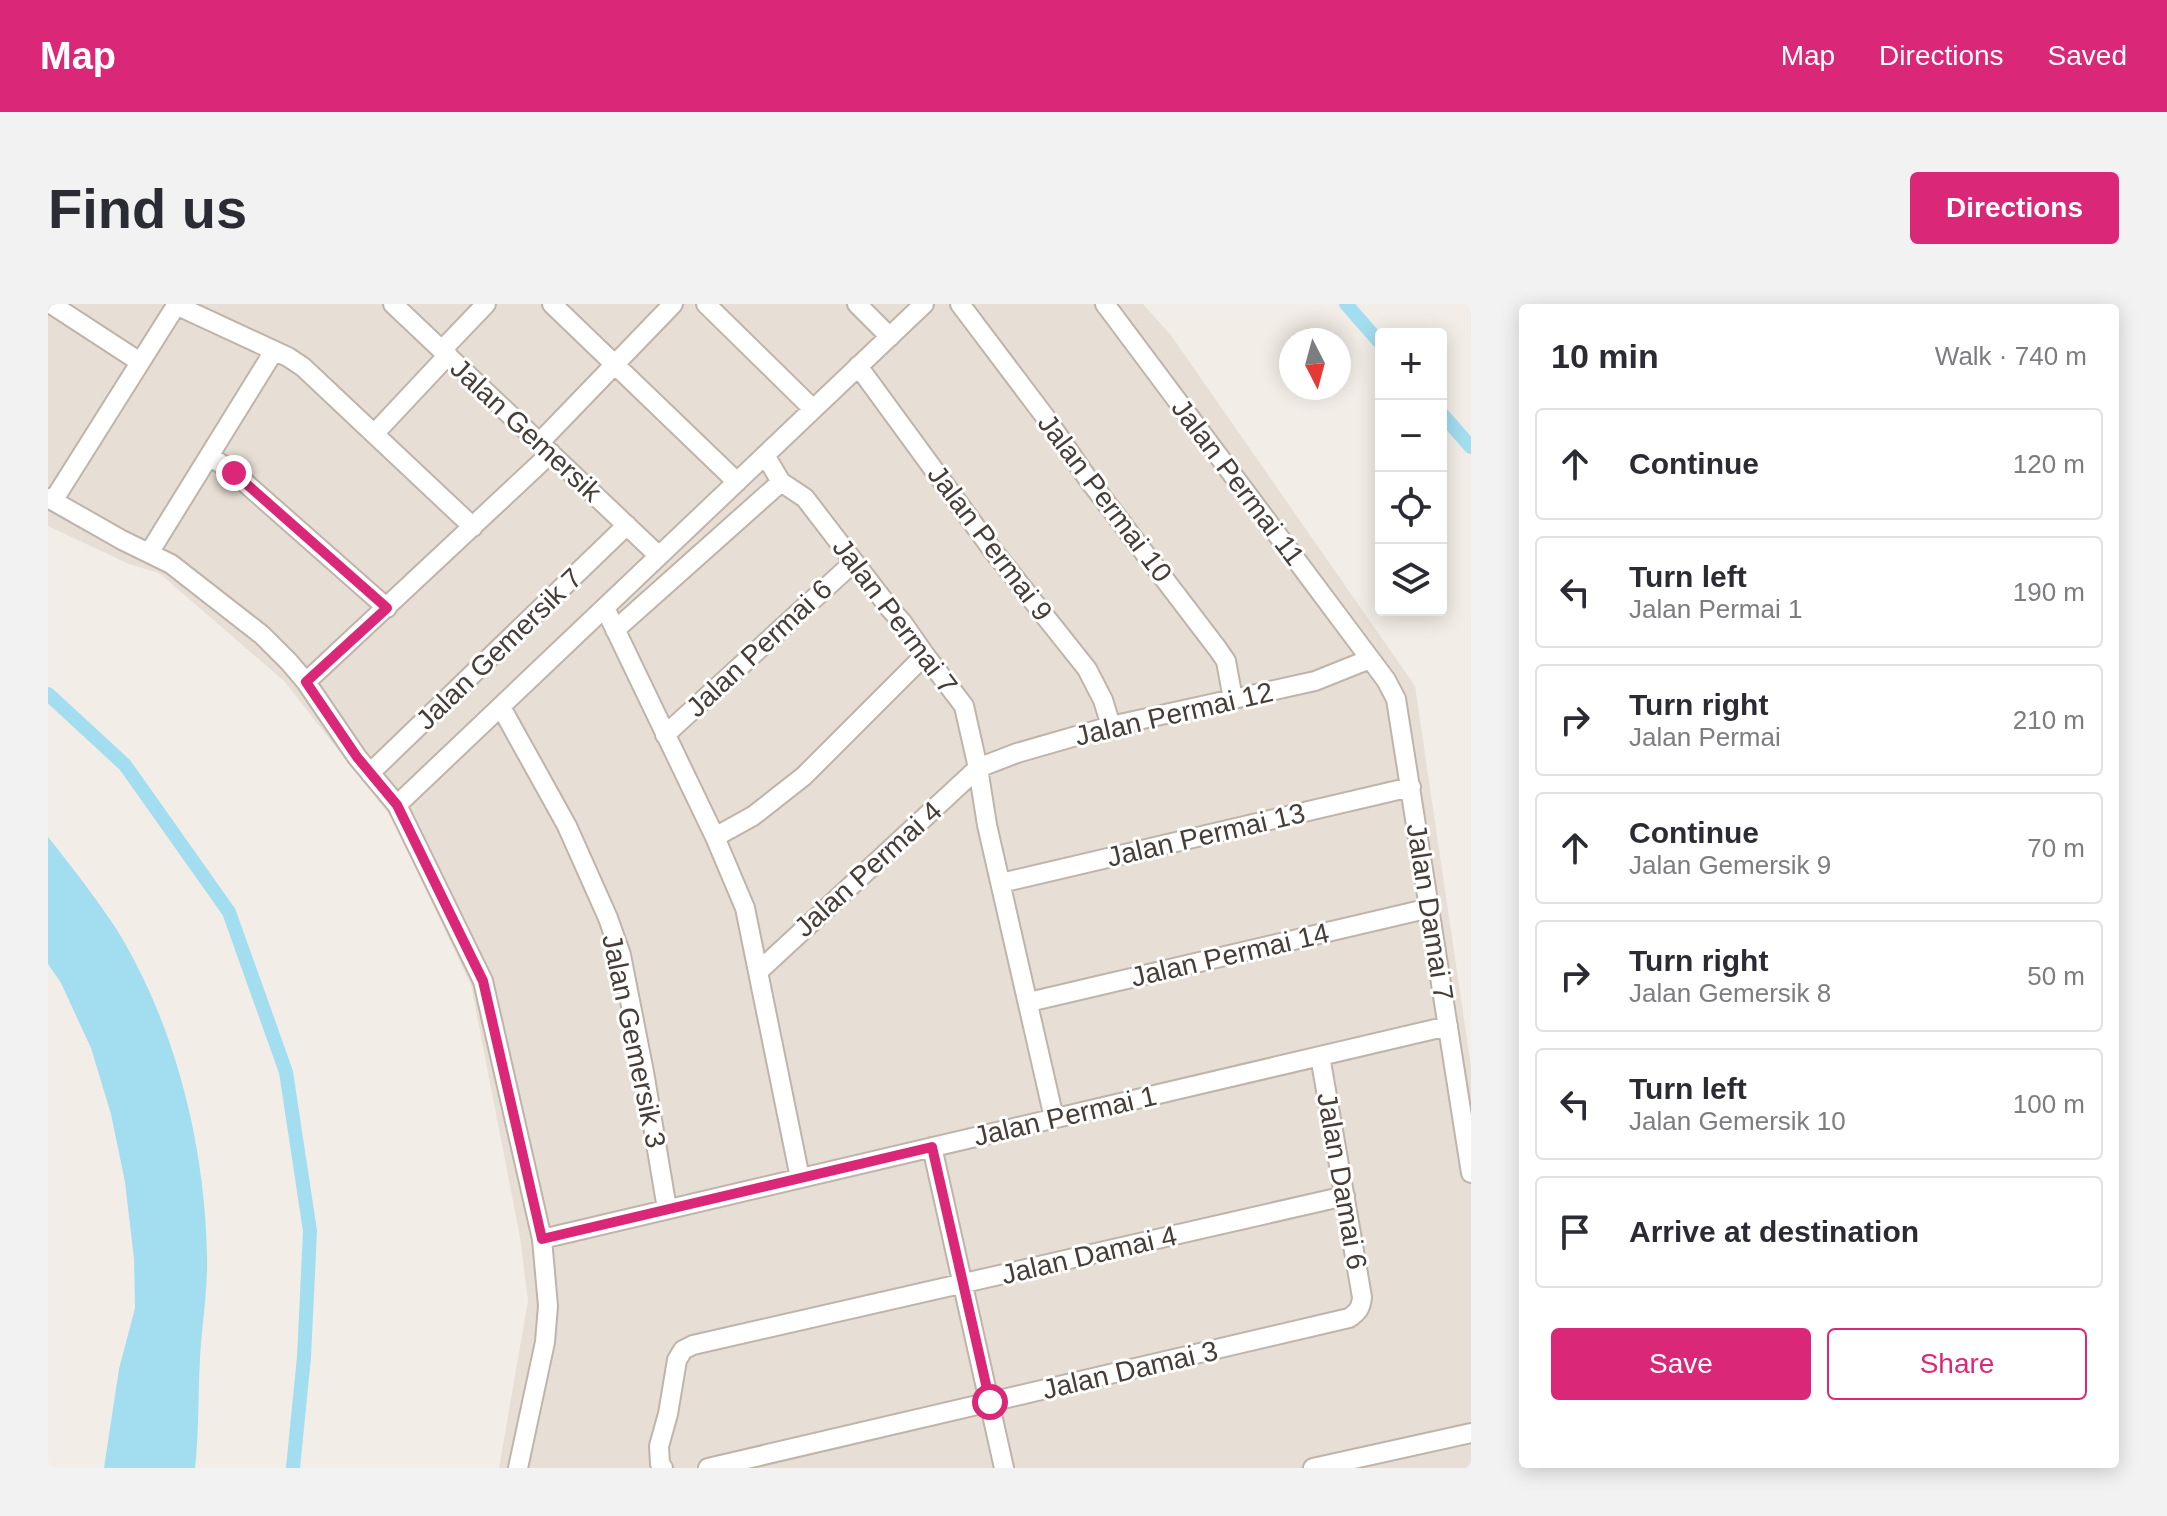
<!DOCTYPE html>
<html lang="en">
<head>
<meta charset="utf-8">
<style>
	:root { --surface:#fff; --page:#f2f2f3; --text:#2b2b33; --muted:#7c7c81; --line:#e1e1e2; --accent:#db2777 }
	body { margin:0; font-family:Arial,sans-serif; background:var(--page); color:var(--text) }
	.controls { position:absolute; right:24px; top:24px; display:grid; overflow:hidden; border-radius:8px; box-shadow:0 4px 20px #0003 }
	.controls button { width:72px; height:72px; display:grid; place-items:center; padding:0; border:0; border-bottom:2px solid var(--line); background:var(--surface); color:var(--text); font:40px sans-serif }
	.compass { position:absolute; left:1231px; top:24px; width:72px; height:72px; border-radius:50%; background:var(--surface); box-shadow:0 4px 20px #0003; rotate:174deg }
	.stop { position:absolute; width:24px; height:24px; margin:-18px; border:6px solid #db2777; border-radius:50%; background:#fff }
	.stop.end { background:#db2777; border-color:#fff; box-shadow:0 2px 8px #0008 }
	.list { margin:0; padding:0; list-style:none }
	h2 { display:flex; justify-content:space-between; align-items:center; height:104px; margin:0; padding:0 32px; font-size:34px }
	h2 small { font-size:26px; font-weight:400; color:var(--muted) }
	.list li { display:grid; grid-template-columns:52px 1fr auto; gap:24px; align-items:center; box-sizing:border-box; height:112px; margin:0 16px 16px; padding:0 16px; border:2px solid var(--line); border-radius:8px }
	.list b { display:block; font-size:30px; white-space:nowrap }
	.list p { margin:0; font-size:26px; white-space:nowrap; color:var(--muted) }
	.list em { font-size:26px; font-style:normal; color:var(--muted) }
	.actions { display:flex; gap:16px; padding:24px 32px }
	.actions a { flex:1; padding:18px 0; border:2px solid var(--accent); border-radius:8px; text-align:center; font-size:28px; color:var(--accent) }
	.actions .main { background:var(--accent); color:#fff }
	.icon { flex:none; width:44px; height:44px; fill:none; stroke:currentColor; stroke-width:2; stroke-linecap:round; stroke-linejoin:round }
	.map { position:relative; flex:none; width:1423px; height:1164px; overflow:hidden; border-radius:8px }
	header { display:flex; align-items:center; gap:48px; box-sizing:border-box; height:112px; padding:0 40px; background:var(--accent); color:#fff }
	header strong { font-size:38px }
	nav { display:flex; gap:44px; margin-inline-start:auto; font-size:28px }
	.intro { display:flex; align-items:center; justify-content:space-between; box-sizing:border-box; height:192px; padding:0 48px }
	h1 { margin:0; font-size:56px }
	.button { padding:20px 36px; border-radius:8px; background:var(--accent); color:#fff; font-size:28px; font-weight:700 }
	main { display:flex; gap:48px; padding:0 48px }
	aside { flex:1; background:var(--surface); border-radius:8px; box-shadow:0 4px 20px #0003 }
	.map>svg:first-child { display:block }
</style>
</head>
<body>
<header>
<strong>Map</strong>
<nav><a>Map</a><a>Directions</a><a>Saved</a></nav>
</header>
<div class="intro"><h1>Find us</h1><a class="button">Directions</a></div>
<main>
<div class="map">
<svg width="1423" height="1164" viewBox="0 0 1423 1164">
	<rect width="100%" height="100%" fill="#f3ede7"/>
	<path fill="#e7ded5" d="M0,0H1095L1122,30L1367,382L1423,763V1164H451L480,997L472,933L423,681L343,513L236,377L111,269L81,260L0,222Z"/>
	<path fill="#a3ddf0" d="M0,533C24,563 48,594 69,626C127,720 157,841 159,951C160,985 154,1020 152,1054C150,1091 151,1128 147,1164H56L71,1065L87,1004L86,955L77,878L63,810L43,744L13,679L0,660Z"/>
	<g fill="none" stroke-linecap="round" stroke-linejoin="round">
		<path stroke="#a3ddf0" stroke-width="14" d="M1298,0L1333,40
			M1393,109L1423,143
			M0,390L77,461L181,608L238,768L262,927L256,1053L245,1164"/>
		<g stroke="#bfb4a9" stroke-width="22">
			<path id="minor" d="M3,0L92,58
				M345,0L611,252
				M504,0L689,178
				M658,0L765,105
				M809,0L842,33
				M912,0L998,114L1040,175L1169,344L1178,357L1185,395
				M1057,0L1338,376L1348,395L1423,869
				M128,1L240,53L255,63L425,223
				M394,46L438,0
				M810,62L946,248L1039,365L1055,396L1063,422
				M326,130L400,51
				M492,138L625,0
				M717,151L733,178L757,194L843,306L854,318L877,351L916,402L930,464L939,521L1006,814
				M162,152L186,169L339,304
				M0,194L74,236L123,260L214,331L241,358L258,378L309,453L349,501L435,677L494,935L500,1002L497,1038L470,1164
				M5,197L129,0
				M101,249L226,47
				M557,304L667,533L697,604L752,874
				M567,326L733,178
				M258,378L503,149
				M453,403L519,522L560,614L573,651L596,768L619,905
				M617,431L806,258
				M322,469L579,221
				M349,501L876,0
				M667,533L705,512L756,472L877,351
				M953,579L1363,483
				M711,667L930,464L969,449L1063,422L1267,377L1322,355
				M981,698L1382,604
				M884,843L956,1164
				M494,935L1400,722
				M615,1164L612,1160L611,1142L620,1110L629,1056L635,1046L645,1041L1297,892
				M660,1164L1301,1014C1310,1008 1313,1004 1314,993L1272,752
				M1265,1164L1423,1129"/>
		</g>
		<use href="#minor" stroke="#fff" stroke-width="18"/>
	</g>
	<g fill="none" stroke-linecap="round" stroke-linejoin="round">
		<path stroke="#db2777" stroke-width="10" d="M186,169L339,304L258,378L309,453L349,501L435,677L494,935L884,843L942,1098"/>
	</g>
	<g text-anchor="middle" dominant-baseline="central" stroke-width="6" stroke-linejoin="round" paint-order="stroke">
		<g font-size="28" fill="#463d36" stroke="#fff">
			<text transform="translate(478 126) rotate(43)">Jalan Gemersik</text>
			<text transform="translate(1190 178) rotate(53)">Jalan Permai 11</text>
			<text transform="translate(1057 194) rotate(53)">Jalan Permai 10</text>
			<text transform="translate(942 239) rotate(53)">Jalan Permai 9</text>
			<text transform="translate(847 312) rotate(53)">Jalan Permai 7</text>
			<text transform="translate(711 344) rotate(-43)">Jalan Permai 6</text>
			<text transform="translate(451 345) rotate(-44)">Jalan Gemersik 7</text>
			<text transform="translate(1126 410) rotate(-13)">Jalan Permai 12</text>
			<text transform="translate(1158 531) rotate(-13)">Jalan Permai 13</text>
			<text transform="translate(820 565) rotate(-42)">Jalan Permai 4</text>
			<text transform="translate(1382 608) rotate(81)">Jalan Damai 7</text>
			<text transform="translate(1182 651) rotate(-13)">Jalan Permai 14</text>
			<text transform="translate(586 737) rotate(78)">Jalan Gemersik 3</text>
			<text transform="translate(1017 812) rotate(-13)">Jalan Permai 1</text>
			<text transform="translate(1294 877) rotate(80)">Jalan Damai 6</text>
			<text transform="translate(1041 951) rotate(-13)">Jalan Damai 4</text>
			<text transform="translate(1082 1066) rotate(-13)">Jalan Damai 3</text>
		</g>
	</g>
</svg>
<div class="controls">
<button>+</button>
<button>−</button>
<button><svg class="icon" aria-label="locate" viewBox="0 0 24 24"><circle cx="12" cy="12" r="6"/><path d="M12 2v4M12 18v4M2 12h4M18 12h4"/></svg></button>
<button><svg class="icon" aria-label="layers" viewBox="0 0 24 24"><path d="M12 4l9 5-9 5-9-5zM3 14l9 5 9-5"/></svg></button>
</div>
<svg class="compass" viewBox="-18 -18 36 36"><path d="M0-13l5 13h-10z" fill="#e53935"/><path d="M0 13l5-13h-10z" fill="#7c7c81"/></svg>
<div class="stop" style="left:942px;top:1098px"></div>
<div class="stop end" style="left:186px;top:169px"></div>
</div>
<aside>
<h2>10 min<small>Walk · 740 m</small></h2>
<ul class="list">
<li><svg class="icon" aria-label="ahead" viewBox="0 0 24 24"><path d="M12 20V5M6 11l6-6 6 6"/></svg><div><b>Continue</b></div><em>120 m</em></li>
<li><svg class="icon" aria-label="left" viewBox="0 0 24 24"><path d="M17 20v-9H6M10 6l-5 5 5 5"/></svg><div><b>Turn left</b><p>Jalan Permai 1</p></div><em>190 m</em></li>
<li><svg class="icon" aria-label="right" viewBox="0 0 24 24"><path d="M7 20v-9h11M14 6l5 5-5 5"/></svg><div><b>Turn right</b><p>Jalan Permai</p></div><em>210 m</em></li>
<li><svg class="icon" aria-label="ahead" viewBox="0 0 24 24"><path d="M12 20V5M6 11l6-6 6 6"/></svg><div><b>Continue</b><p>Jalan Gemersik 9</p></div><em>70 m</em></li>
<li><svg class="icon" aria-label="right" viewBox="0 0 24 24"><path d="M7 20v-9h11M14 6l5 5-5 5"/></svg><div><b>Turn right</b><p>Jalan Gemersik 8</p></div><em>50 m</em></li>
<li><svg class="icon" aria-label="left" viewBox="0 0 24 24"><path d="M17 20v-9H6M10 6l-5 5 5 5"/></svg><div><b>Turn left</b><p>Jalan Gemersik 10</p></div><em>100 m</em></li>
<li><svg class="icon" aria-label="arrive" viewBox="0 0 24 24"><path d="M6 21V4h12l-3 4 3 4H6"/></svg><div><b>Arrive at destination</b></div></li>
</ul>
<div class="actions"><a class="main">Save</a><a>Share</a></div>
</aside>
</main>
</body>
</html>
